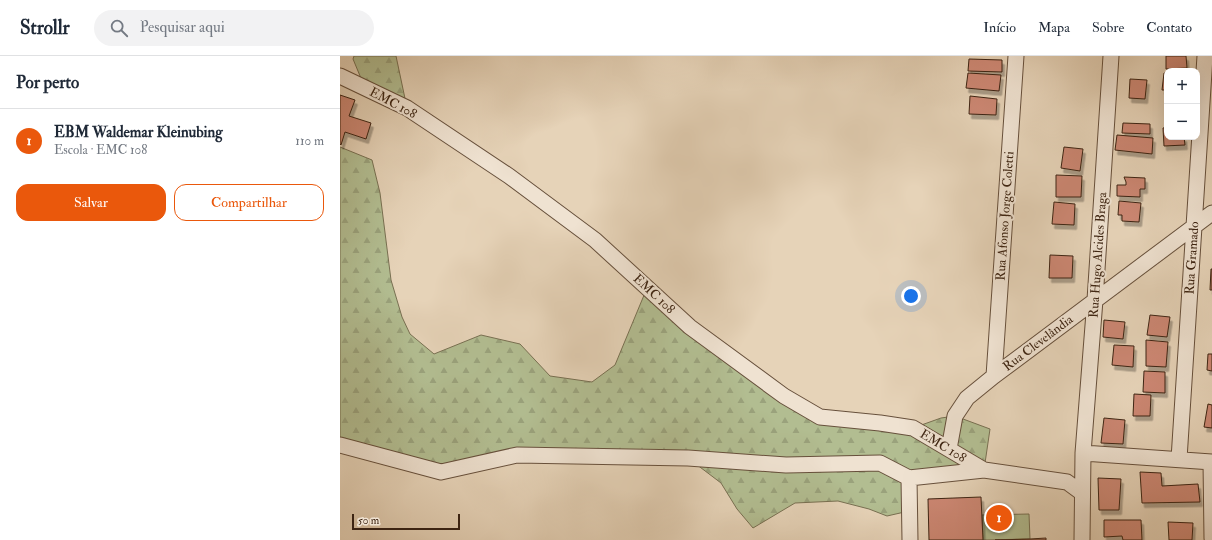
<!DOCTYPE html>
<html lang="pt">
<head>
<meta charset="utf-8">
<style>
	:root { --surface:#fff; --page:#f2f2f3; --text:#1f2937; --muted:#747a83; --line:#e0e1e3; --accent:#ea580c }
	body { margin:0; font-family:"IM FELL Double Pica",serif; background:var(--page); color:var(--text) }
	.controls { position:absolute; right:12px; top:12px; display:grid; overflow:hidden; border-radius:8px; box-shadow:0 4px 16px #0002 }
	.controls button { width:36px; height:36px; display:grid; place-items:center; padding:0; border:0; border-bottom:1px solid var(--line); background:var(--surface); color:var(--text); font:20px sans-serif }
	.scale { position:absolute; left:12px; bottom:10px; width:108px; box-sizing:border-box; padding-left:4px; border:2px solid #3d2412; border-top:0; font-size:11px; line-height:14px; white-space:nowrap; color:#3d2412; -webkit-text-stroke:3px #efe2d1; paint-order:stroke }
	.you { position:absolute; left:571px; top:240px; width:14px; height:14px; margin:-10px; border:3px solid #fff; border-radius:50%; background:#1a73e8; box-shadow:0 0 0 6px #1a73e833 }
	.badge { display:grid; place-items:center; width:26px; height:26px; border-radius:50%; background:var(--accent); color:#fff; font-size:13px; font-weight:700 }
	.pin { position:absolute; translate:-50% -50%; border:2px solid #fff; box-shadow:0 1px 4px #0006 }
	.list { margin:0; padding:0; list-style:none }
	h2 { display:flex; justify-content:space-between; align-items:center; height:52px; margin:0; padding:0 16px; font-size:17px }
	h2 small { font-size:13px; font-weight:400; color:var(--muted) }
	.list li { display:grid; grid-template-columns:26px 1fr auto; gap:12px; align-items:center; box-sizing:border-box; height:64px; padding:0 16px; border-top:1px solid var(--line) }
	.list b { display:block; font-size:15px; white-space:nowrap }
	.list p { margin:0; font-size:13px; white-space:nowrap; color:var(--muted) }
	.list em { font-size:13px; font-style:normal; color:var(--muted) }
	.actions { display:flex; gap:8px; padding:12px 16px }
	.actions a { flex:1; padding:9px 0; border:1px solid var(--accent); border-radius:12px; text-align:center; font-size:14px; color:var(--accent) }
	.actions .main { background:var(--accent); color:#fff }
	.icon { flex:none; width:22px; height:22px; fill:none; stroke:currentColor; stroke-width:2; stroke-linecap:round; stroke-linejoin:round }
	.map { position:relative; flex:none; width:872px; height:484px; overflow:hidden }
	header { display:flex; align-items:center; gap:24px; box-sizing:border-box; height:56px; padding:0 20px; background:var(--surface); border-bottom:1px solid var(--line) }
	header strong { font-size:19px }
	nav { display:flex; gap:22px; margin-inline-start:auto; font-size:14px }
	.search { width:280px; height:36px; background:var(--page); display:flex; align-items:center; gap:10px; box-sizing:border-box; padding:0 14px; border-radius:22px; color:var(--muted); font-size:15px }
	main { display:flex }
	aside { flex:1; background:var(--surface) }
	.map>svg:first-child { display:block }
</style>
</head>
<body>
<header>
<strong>Strollr</strong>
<div class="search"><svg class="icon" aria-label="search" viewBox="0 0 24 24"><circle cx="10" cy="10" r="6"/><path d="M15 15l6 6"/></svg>Pesquisar aqui</div>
<nav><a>Início</a><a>Mapa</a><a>Sobre</a><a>Contato</a></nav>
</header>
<main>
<aside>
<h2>Por perto<small></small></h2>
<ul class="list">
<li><span class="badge">1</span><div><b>EBM Waldemar Kleinubing</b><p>Escola · EMC 108</p></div><em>110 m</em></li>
</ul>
<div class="actions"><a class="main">Salvar</a><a>Compartilhar</a></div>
</aside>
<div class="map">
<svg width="872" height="484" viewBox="0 0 872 484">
	<defs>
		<pattern id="forest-firs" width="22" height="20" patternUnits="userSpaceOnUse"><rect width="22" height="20" fill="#b2bd91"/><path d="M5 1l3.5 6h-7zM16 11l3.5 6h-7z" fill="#9aa27c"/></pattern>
		<filter id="shadow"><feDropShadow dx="2.5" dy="4.5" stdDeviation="0" flood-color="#0004"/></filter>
	</defs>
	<rect width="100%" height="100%" fill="#e6d3b8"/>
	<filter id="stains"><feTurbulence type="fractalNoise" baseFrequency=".005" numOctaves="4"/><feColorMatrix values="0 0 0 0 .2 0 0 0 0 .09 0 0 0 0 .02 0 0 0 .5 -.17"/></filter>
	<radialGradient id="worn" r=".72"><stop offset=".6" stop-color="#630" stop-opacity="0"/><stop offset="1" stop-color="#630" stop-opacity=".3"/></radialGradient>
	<path fill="url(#forest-firs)" stroke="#787052" d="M14,0H56L67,52L25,32L13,3Z
		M0,91L32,104L40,137L51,224L62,261L70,278L94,298L141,279L180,288L210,320L252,326L275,309L307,232L480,361L573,372L601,362L615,360L650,373L644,414L569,422V455L547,460L529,453L498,445L455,447L413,472L397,453L381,427L348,402L177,399L101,416L0,389Z"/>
	<path fill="#b2bd91" stroke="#787052" d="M689,458L690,483L643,484L642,459Z"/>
	<path fill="#cc8773" stroke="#3d2412" filter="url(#shadow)" d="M826,0H846L847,12L826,13Z
		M629,3L662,4V16L628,15Z
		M628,17L661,19L659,35L626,32Z
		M824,17H827V34H822Z
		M790,23L807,24L805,43L789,42Z
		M0,39L15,44L9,60L31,67L26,83L5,76L1,89L0,88Z
		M630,40L657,43L656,59L629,58Z
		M783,67L810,68V78L782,77Z
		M827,71V81H844L845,89L824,90L823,72Z
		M777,79L813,82L812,98L775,94Z
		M724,91L743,93L740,115L721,112Z
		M716,119L742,120L741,141H716Z
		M784,121L805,122V133H800V141L777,140V129H786V126Z
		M779,145L801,147L799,166L782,165V159H778Z
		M714,146L735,148L734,169L712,168Z
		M710,199L733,200L732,222H709Z
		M871,213H872V234H870Z
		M810,259L830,261L827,281L807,279Z
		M764,264L785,266L783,283L763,281Z
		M806,284L828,286L826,311L806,310Z
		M774,289L794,290L793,311L772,309Z
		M868,298H872V315L867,314Z
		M804,315L825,316V337L803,336Z
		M794,338L811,339L810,360H793Z
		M868,348L872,349V372L864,371Z
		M764,362L785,364L783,388L761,387Z
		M800,416L821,417L822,430L858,428L860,446L802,447Z
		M758,422L781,423L779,454H759Z
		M641,441L643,484H589L588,443Z
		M764,464H801L802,484H783L782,480L764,481Z
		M828,466L853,467L852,484H829Z
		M706,482V484H655L690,483Z"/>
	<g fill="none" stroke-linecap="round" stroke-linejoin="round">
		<g stroke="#67503c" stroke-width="17">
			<path id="minor" d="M0,20L67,52L169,120L255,184L350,271L444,340L480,361L540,367L573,372L644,414
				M654,320L676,0
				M0,389L101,416L177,399L348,402L446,409L540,407L569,422L644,414L727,426L742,437
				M609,393L615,360L627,342L654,320L872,157
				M743,397L872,406
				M839,403L865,0
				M871,406L872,482
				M569,422L570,484
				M742,484L743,397L755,244L771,0"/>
		</g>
		<use href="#minor" stroke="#efe2d1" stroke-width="15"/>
	</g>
	<g text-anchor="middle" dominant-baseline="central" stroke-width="4" stroke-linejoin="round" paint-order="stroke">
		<g font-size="13" fill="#3d2412" stroke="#efe2d1">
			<text transform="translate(53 47) rotate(28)">EMC 108</text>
			<text transform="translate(665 160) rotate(-86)">Rua Afonso Jorge Coletti</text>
			<text transform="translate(758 199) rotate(-86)">Rua Hugo Alcides Braga</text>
			<text transform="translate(852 202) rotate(-86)">Rua Gramado</text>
			<text transform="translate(314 238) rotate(43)">EMC 108</text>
			<text transform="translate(698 287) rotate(-37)">Rua Clevelândia</text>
			<text transform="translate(603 390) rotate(31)">EMC 108</text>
		</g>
	</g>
	<rect width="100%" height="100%" filter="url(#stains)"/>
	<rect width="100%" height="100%" fill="url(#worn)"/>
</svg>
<div class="controls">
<button>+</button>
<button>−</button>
</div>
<div class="scale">50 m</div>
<div class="you"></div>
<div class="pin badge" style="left:659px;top:462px">1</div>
</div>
</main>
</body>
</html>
